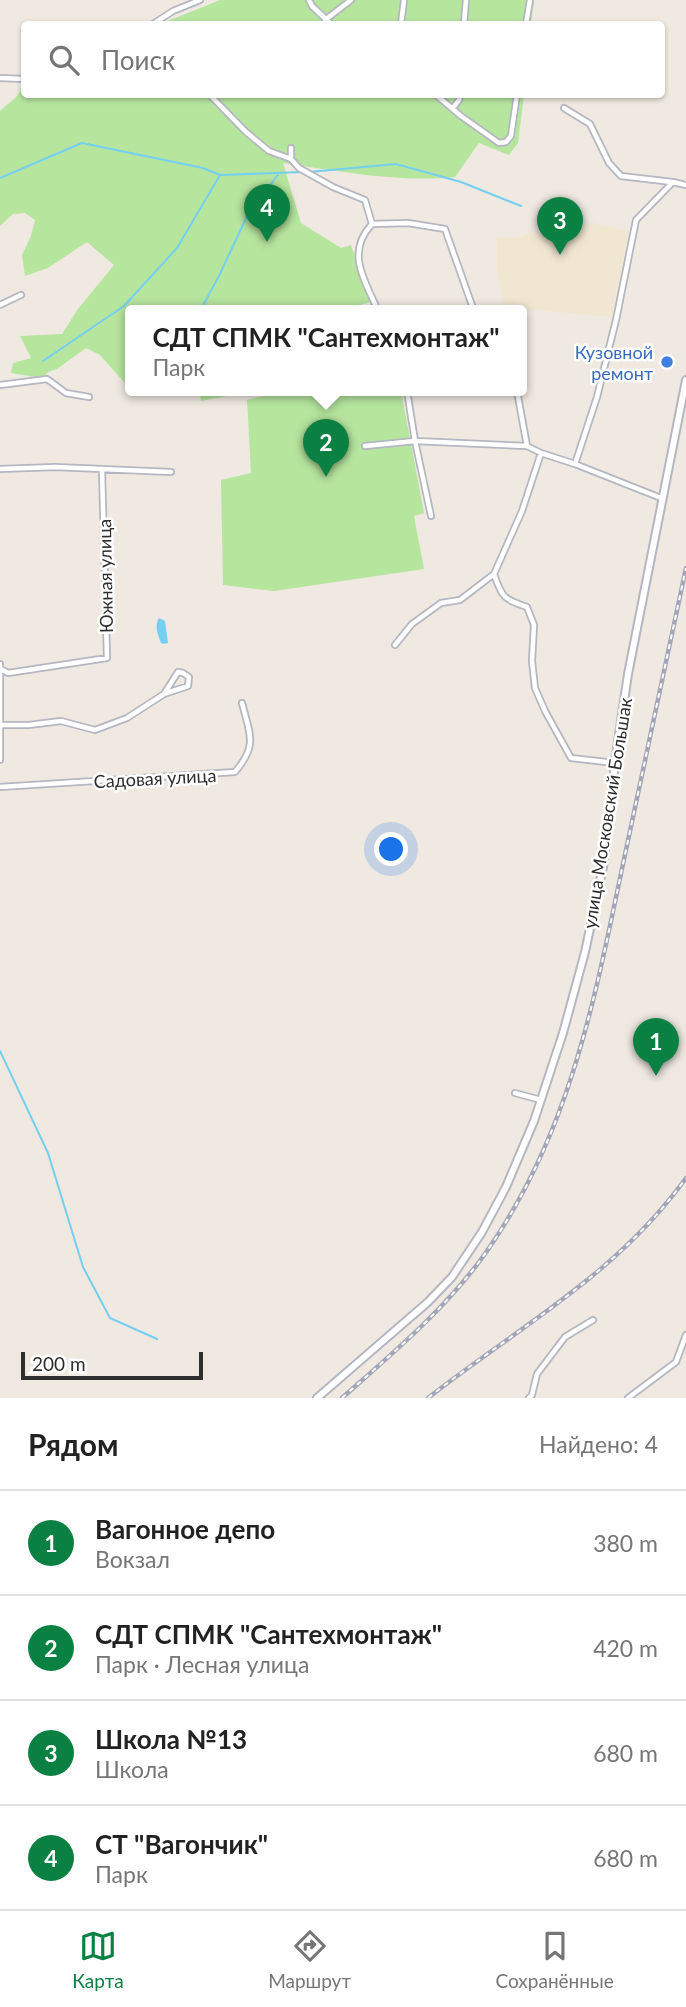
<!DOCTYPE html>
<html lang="ru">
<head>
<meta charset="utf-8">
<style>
	:root { --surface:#fff; --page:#f2f2f2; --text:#222; --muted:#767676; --line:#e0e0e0; --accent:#0b8043 }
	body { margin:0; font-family:Lato,sans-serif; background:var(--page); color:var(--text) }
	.scale { position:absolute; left:21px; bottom:18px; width:182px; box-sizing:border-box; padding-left:7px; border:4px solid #2e2e2e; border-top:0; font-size:19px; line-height:24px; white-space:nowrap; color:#2e2e2e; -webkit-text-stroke:5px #fff; paint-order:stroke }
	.you { position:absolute; left:392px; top:850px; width:24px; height:24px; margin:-18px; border:5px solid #fff; border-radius:50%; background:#1a73e8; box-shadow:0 0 0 10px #1a73e833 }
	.badge { display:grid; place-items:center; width:46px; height:46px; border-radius:50%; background:var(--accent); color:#fff; font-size:23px; font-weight:700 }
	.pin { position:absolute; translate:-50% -58px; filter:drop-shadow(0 2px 4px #0008) }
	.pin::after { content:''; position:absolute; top:37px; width:24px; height:21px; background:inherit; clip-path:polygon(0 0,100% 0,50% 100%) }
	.popup { position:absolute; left:125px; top:305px; width:402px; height:91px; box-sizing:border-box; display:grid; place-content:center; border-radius:7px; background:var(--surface); filter:drop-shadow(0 2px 5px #0005); font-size:23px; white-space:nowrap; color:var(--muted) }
	.popup b { font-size:26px; color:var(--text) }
	.popup::after { content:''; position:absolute; left:50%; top:100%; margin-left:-14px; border:14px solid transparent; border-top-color:var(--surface) }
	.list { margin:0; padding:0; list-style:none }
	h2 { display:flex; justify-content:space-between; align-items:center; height:91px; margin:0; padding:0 28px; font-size:30px }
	h2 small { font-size:23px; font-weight:400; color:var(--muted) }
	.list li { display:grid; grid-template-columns:46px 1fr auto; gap:21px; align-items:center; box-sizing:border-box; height:105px; padding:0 28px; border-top:2px solid var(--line) }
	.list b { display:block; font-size:26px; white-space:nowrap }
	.list p { margin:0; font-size:23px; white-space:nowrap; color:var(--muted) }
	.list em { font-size:23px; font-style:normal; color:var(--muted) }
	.icon { flex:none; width:38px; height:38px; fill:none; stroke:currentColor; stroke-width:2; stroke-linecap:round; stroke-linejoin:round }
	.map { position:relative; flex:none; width:686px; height:1398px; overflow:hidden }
	.search { position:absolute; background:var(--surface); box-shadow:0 2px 5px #0004; left:21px; right:21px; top:21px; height:77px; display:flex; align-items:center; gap:18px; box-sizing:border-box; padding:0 24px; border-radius:7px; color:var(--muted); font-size:26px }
	.sheet { height:511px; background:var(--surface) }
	nav { display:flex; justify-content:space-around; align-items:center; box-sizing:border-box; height:98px; border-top:2px solid var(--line); background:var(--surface); font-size:19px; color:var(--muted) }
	nav a { display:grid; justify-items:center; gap:4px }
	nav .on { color:var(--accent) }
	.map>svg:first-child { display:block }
</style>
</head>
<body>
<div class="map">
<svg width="686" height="1398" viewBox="0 0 686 1398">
	<rect width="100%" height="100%" fill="#efe9e1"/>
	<path fill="#f0e6d1" d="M590,222L629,231L612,317L505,307L497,273V238L520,237L529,233H563Z"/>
	<path fill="#b6e59e" d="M220,0H534L531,24H160Z
		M24,85V94L524,95L518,143L509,155L479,143L455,177C401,183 338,171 283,163L301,223L341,248L351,245L370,302L351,308L352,311H130V389L100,355L86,348L57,369L48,372L42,378L11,373L13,363L31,358L20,336L62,334L78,309L114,265L87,242L48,268L25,276L22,255L31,236L35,220L25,213L13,214L0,226V111L16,97Z
		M187,391H252L201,401L200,396Z
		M284,391H401L424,513L414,516L424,569L274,591L223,585L221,480L251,473L247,400Z"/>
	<path fill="#75cff0" d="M159,618L165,621L168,643L164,644L161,643C158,635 154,626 159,618Z"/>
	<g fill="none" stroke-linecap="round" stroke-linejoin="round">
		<path stroke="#75cff0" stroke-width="2" d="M309,172L396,164L461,182L521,206
			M0,178L82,143L203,168L220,175L303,172
			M200,311L219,276L249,212L278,175
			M43,361L124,306L177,248L220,175
			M0,1051L48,1153L83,1267L110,1318L157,1339"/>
		<g stroke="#b4b7c1" stroke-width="8">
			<path id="minor" d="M309,0L312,6L331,24
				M325,20L351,0
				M153,24L173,11L200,0
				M401,24L404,0
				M464,24L466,0
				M526,24L530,0
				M0,78L24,79
				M209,94L246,132L269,151L291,159L299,168L333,187L365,200L372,224
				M435,94L461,116L499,143L506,142L511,136L517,94
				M453,108L459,100L460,94
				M564,108L590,124L609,163L621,176L672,182
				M291,148V159
				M0,305L21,295
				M378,311C365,280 345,253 372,224L408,223L445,229L474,311
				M0,385L47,379L66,393L89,397
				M407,391L415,441L431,516
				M517,391L527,446L541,453
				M365,446L415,441L527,446
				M575,464L597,397L616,320L636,220L673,182L686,185
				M0,469L55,467L171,472
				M494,574C502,598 504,599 527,607L534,625L532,661L535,688L545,711L571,758L615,763
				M395,645L412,624L441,603L460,600L494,574L522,511L541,453L575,464L661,498
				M0,664V760
				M1,669L8,673L107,658L102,470
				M0,725H29L61,721L95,730L127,718L164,694L188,686L189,677L183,673L178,672L164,694
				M0,787L235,772C258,745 250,735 242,703
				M515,1093L541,1100
				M529,1398L532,1395L537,1374L565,1337L593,1320
				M628,1398L676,1362L686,1335"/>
		</g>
		<g stroke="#b4b7c1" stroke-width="10">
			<path id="tertiary" d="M317,1398L428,1302L452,1277L482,1232L506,1187L534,1121L563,1033L585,952L603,867L616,755L628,674L686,380"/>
		</g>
		<use href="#minor" stroke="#fff" stroke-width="4.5"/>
		<use href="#tertiary" stroke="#fff" stroke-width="6"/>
		<g stroke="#a3a6b8" stroke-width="4.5">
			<path id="rail" d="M342,1398C394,1352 447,1308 487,1251C570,1132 594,1002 623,864C644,765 665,666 686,568
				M428,1398C520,1326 616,1275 686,1178"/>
		</g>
		<use href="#rail" stroke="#fff" stroke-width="2" stroke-dasharray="5" stroke-linecap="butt"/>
	</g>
	<circle fill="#3f7fe0" stroke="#fff" stroke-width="2.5" cx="667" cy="362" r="7"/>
	<g text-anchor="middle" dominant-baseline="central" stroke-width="5" stroke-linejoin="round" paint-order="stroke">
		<g font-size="18" fill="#366cbe" stroke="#fff" text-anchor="end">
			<text x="653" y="352">Кузовной<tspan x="653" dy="21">ремонт</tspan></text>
		</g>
		<g font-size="18" fill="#2e2e2e" stroke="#fff">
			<text transform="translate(105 576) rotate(-91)">Южная улица</text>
			<text transform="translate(155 778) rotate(-3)">Садовая улица</text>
			<text transform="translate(607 813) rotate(-81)">улица Московский Большак</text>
		</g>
	</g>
</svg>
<div class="scale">200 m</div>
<div class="you"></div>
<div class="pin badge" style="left:656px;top:1076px">1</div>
<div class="pin badge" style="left:326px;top:477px">2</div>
<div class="popup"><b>СДТ СПМК &quot;Сантехмонтаж&quot;</b>Парк</div>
<div class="pin badge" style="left:560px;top:255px">3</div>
<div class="pin badge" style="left:267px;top:242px">4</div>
<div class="search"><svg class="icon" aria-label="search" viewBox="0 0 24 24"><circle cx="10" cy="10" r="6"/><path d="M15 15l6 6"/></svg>Поиск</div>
</div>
<section class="sheet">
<h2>Рядом<small>Найдено: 4</small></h2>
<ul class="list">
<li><span class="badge">1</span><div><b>Вагонное депо</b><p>Вокзал</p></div><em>380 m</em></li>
<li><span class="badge">2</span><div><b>СДТ СПМК &quot;Сантехмонтаж&quot;</b><p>Парк · Лесная улица</p></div><em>420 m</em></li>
<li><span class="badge">3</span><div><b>Школа №13</b><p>Школа</p></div><em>680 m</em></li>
<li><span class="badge">4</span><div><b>СТ &quot;Вагончик&quot;</b><p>Парк</p></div><em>680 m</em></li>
</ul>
</section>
<nav>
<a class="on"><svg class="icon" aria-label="map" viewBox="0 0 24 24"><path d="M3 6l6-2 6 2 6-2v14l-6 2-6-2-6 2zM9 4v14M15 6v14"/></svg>Карта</a>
<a><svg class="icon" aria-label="directions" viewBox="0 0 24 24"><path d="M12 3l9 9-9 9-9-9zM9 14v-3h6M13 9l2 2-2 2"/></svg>Маршрут</a>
<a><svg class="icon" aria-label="saved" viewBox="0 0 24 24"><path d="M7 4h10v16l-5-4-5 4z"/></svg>Сохранённые</a>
</nav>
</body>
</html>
